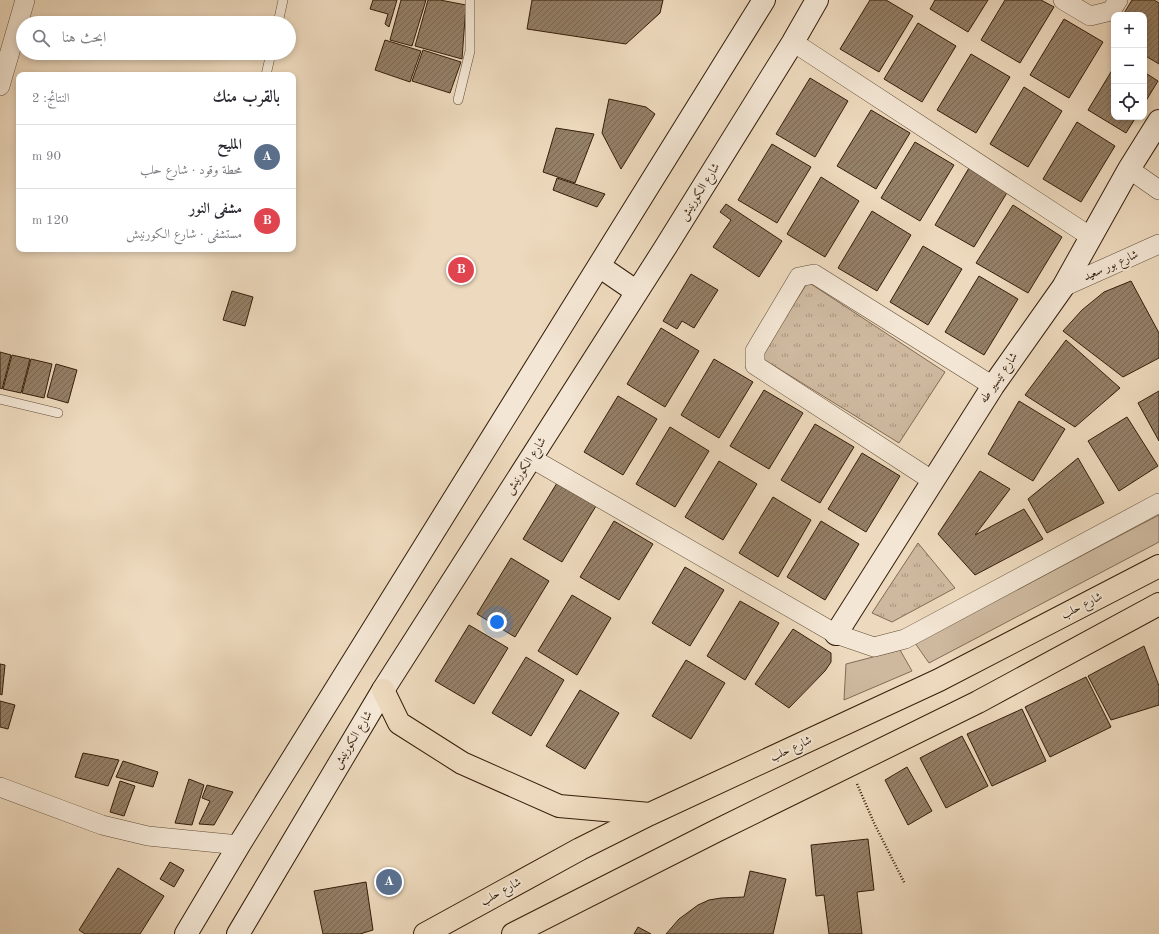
<!DOCTYPE html>
<html lang="ar">
<head>
<meta charset="utf-8">
<style>
	:root { --surface:#fff; --page:#f7f7f7; --text:#2b2b33; --muted:#7c7c81; --line:#e1e1e2; --accent:#ea580c }
	body { margin:0; font-family:"Old Standard TT",Amiri,serif; background:var(--page); color:var(--text); direction:rtl }
	.controls { position:absolute; right:12px; top:12px; display:grid; overflow:hidden; border-radius:8px; box-shadow:0 2px 6px #0003 }
	.controls button { width:36px; height:36px; display:grid; place-items:center; padding:0; border:0; border-bottom:1px solid var(--line); background:var(--surface); color:var(--text); font:20px sans-serif }
	.you { position:absolute; left:497px; top:622px; width:14px; height:14px; margin:-10px; border:3px solid #fff; border-radius:50%; background:#1a73e8; box-shadow:0 0 0 6px #1a73e833 }
	.badge { display:grid; place-items:center; width:26px; height:26px; border-radius:50%; background:var(--accent); color:#fff; font-size:13px; font-weight:700 }
	.pin { position:absolute; translate:-50% -50%; border:2px solid #fff; box-shadow:0 1px 4px #0006 }
	.list { margin:0; padding:0; list-style:none }
	h2 { display:flex; justify-content:space-between; align-items:center; height:52px; margin:0; padding:0 16px; font-size:17px }
	h2 small { font-size:13px; font-weight:400; color:var(--muted) }
	.list li { display:grid; grid-template-columns:26px 1fr auto; gap:12px; align-items:center; box-sizing:border-box; height:64px; padding:0 16px; border-top:1px solid var(--line) }
	.list b { display:block; font-size:15px; white-space:nowrap }
	.list p { margin:0; font-size:13px; white-space:nowrap; color:var(--muted) }
	.list em { font-size:13px; font-style:normal; color:var(--muted) }
	.icon { flex:none; width:22px; height:22px; fill:none; stroke:currentColor; stroke-width:2; stroke-linecap:round; stroke-linejoin:round }
	.map { position:relative; flex:none; width:1159px; height:934px; overflow:hidden; direction:ltr }
	.search { position:absolute; background:var(--surface); box-shadow:0 2px 6px #0003; left:16px; top:16px; width:280px; height:44px; display:flex; align-items:center; gap:10px; box-sizing:border-box; padding:0 14px; border-radius:22px; color:var(--muted); font-size:15px }
	.panel { position:absolute; background:var(--surface); box-shadow:0 2px 6px #0003; left:16px; top:72px; width:280px; height:180px; border-radius:8px; direction:rtl }
	.map>svg:first-child { display:block }
</style>
</head>
<body>
<div class="map">
<svg width="1159" height="934" viewBox="0 0 1159 934">
	<defs>
		<pattern id="park-tufts" width="24" height="20" patternUnits="userSpaceOnUse"><rect width="24" height="20" fill="#ceb99f"/><path d="M3 7l-1-3M5 7V3M7 7l1-3M15 17l-1-3M17 17v-4M19 17l1-3" fill="none" stroke="#a89680"/></pattern>
		<pattern id="building-hatch" width="6" height="6" patternUnits="userSpaceOnUse"><rect width="6" height="6" fill="#947f67"/><path d="M-1 1l2-2M0 6l6-6M5 7l2-2" fill="none" stroke="#7a6753"/></pattern>
	</defs>
	<rect width="100%" height="100%" fill="#edd9bd"/>
	<filter id="stains"><feTurbulence type="fractalNoise" baseFrequency=".005" numOctaves="4"/><feColorMatrix values="0 0 0 0 .2 0 0 0 0 .09 0 0 0 0 .02 0 0 0 .5 -.17"/></filter>
	<radialGradient id="worn" r=".72"><stop offset=".6" stop-color="#630" stop-opacity="0"/><stop offset="1" stop-color="#630" stop-opacity=".3"/></radialGradient>
	<path fill="#ceb99f" stroke="#816c54" d="M1159,515V542L929,663L915,643Z
		M900,650L912,671L844,700L846,664Z"/>
	<path fill="url(#park-tufts)" stroke="#816c54" d="M808,282L945,372L899,443L760,357Z
		M918,543L955,588L892,622L872,613Z"/>
	<path fill="url(#building-hatch)" stroke="#341e0a" d="M373,0H397L389,27L385,24L388,14L370,9Z
		M401,0H426L412,46L390,40Z
		M428,0H440L466,5L462,59L415,46Z
		M532,0H663L660,13L626,44L527,29Z
		M870,0H886L913,16L879,72L840,49Z
		M935,0H988L968,32L930,9Z
		M1005,0H1041L1054,7L1020,63L981,40Z
		M1132,0H1154L1159,3V64L1144,55V15H1123Z
		M1064,19L1103,42L1069,98L1030,75Z
		M918,23L956,46L922,102L884,79Z
		M385,40L421,51L410,82L375,70Z
		M423,50L461,62L450,93L412,81Z
		M971,54L1010,77L976,133L937,110Z
		M1114,67V117H1136L1126,133L1088,110Z
		M1144,72L1158,81L1144,104Z
		M810,78L848,101L815,157L776,134Z
		M1024,87L1062,111L1028,167L990,144Z
		M609,99L646,107L655,114L621,169L602,133Z
		M871,110L910,133L876,189L837,166Z
		M1077,122L1115,146L1081,202L1043,179Z
		M556,128L594,134L575,183L543,172Z
		M915,142L954,165L920,221L881,198Z
		M772,144L811,167L777,223L738,200Z
		M969,168L1008,191L974,247L935,225Z
		M821,177L859,201L825,257L787,234Z
		M557,178L605,194L597,207L553,190Z
		M726,204L782,241L759,277L713,247L731,220L720,212Z
		M1013,205L1062,237L1028,293L976,263Z
		M872,211L911,235L877,291L838,268Z
		M923,246L962,269L928,325L890,302Z
		M691,274L718,290L694,328L682,321L677,329L663,321Z
		M979,276L1018,299L984,355L945,332Z
		M1131,281L1159,333V358L1123,377L1063,331L1082,310L1104,292Z
		M232,291L253,297L245,326L223,320Z
		M661,328L699,351L665,407L627,384Z
		M1066,340L1120,388L1075,427L1025,395Z
		M0,352L11,355L2,389L0,388Z
		M12,355L30,359L21,393L3,389Z
		M31,359L52,364L44,398L22,393Z
		M714,359L753,382L719,438L681,415Z
		M56,364L77,370L68,403L47,397Z
		M764,390L803,413L769,469L730,446Z
		M1159,391V441L1138,403Z
		M618,396L657,419L623,475L584,452Z
		M1019,401L1065,429L1033,481L988,454Z
		M1127,417L1158,466L1119,491L1088,441Z
		M815,424L854,447L820,503L781,480Z
		M670,427L709,451L675,507L636,484Z
		M862,453L900,476L866,532L828,509Z
		M1078,458L1104,503L1047,533L1028,499Z
		M719,461L757,484L723,540L685,517Z
		M980,471L1010,489L975,535L1024,509L1043,539L975,575L938,534Z
		M557,483L596,506L562,562L523,539Z
		M773,497L811,520L778,577L739,553Z
		M614,521L653,544L619,600L580,577Z
		M821,521L859,544L825,600L787,577Z
		M511,558L549,581L515,637L477,614Z
		M685,567L724,590L690,646L652,623Z
		M572,595L611,618L577,675L538,651Z
		M740,601L779,623L745,680L707,656Z
		M469,625L508,648L474,704L435,681Z
		M793,629L831,653V662L825,671L789,708L755,684Z
		M1144,646L1159,686V705L1111,720L1088,676Z
		M526,657L564,680L531,736L492,713Z
		M686,660L725,683L691,739L652,716Z
		M0,664L5,665L2,695L0,694Z
		M1086,677L1111,727L1050,757L1025,707Z
		M580,690L619,713L585,769L546,746Z
		M0,701L15,705L8,729L0,727Z
		M1022,709L1046,761L992,786L967,734Z
		M962,736L988,786L946,808L920,758Z
		M83,753L119,760L108,786L75,777Z
		M123,761L158,772L153,787L116,777Z
		M907,767L932,811L908,825L885,780Z
		M189,779L204,785L192,825L175,823Z
		M120,781L135,786L124,816L110,812Z
		M207,785L233,792L214,825L199,824L210,801L202,798Z
		M868,839L874,890L857,892L862,934H829L824,895L816,896L811,845Z
		M170,862L184,870L174,887L160,879Z
		M118,868L164,896L140,934H85L79,930Z
		M750,871L786,879L773,934H666L679,919L698,905L709,900L721,898L744,897Z
		M366,882L373,930L360,934H323L314,891Z
		M638,927L651,934H634Z"/>
	<g fill="none" stroke-linecap="round" stroke-linejoin="round">
		<g stroke="#624d37" stroke-width="10">
			<path id="lane" d="M278,23L283,0
				M266,75L271,53
				M458,100L470,51V0
				M0,399L58,413"/>
		</g>
		<g stroke="#624d37" stroke-width="20">
			<path id="street" d="M1063,0L1090,16L1111,11L1118,0
				M793,42L1091,237
				M0,86L25,0
				M1129,169L1159,190
				M1063,287L1159,244
				M531,458L836,634L874,647L905,639L1159,503
				M933,481L755,365V351L799,277L814,274L993,386
				M0,787L102,825L148,836L239,845"/>
		</g>
		<g stroke="#341e0a" stroke-width="24">
			<path id="secondary" d="M599,266L637,292
				M836,634L993,386L1063,287L1129,169L1159,121
				M186,934L239,845L764,0
				M238,934L383,690L665,248L793,42L817,0"/>
		</g>
		<g stroke="#341e0a" stroke-width="24">
			<path id="primary" d="M383,690L399,723L462,763L559,806L650,814
				M425,934L580,849L650,814L939,680L1159,566
				M513,934L716,831L978,702L1159,604"/>
		</g>
		<path stroke="#341e0a" stroke-width="2.5" stroke-dasharray="1 2" stroke-linecap="butt" d="M857,784L875,825L905,884"/>
		<use href="#lane" stroke="#f3e6d4" stroke-width="9"/>
		<use href="#street" stroke="#f3e6d4" stroke-width="19"/>
		<use href="#secondary" stroke="#f3e6d4" stroke-width="22"/>
		<use href="#primary" stroke="#edd9bd" stroke-width="22"/>
	</g>
	<g text-anchor="middle" dominant-baseline="central" stroke-width="4" stroke-linejoin="round" paint-order="stroke">
		<g font-size="12" fill="#341e0a" stroke="#f3e6d4">
			<text transform="translate(700 192) rotate(-58)">شارع الكورنيش</text>
			<text transform="translate(1111 266) rotate(-24)">شارع بور سعيد</text>
			<text transform="translate(999 378) rotate(-56)">شارع تيسير طه</text>
			<text transform="translate(526 466) rotate(-57)">شارع الكورنيش</text>
			<text transform="translate(1082 606) rotate(-27)">شارع حلب</text>
			<text transform="translate(353 740) rotate(-59)">شارع الكورنيش</text>
			<text transform="translate(791 749) rotate(-25)">شارع حلب</text>
			<text transform="translate(501 892) rotate(-29)">شارع حلب</text>
		</g>
	</g>
	<rect width="100%" height="100%" filter="url(#stains)"/>
	<rect width="100%" height="100%" fill="url(#worn)"/>
</svg>
<div class="controls">
<button>+</button>
<button>−</button>
<button><svg class="icon" aria-label="locate" viewBox="0 0 24 24"><circle cx="12" cy="12" r="6"/><path d="M12 2v4M12 18v4M2 12h4M18 12h4"/></svg></button>
</div>
<div class="you"></div>
<div class="pin badge" style="left:389px;top:882px;background:#5c6f8a">A</div>
<div class="pin badge" style="left:461px;top:270px;background:#e0444e">B</div>
<div class="search"><svg class="icon" aria-label="search" viewBox="0 0 24 24"><circle cx="10" cy="10" r="6"/><path d="M15 15l6 6"/></svg>ابحث هنا</div>
<section class="panel">
<h2>بالقرب منك<small>النتائج: 2</small></h2>
<ul class="list">
<li><span class="badge" style="background:#5c6f8a">A</span><div><b>المليح</b><p>محطة وقود · شارع حلب</p></div><em>90 m</em></li>
<li><span class="badge" style="background:#e0444e">B</span><div><b>مشفى النور</b><p>مستشفى · شارع الكورنيش</p></div><em>120 m</em></li>
</ul>
</section>
</div>
</body>
</html>
